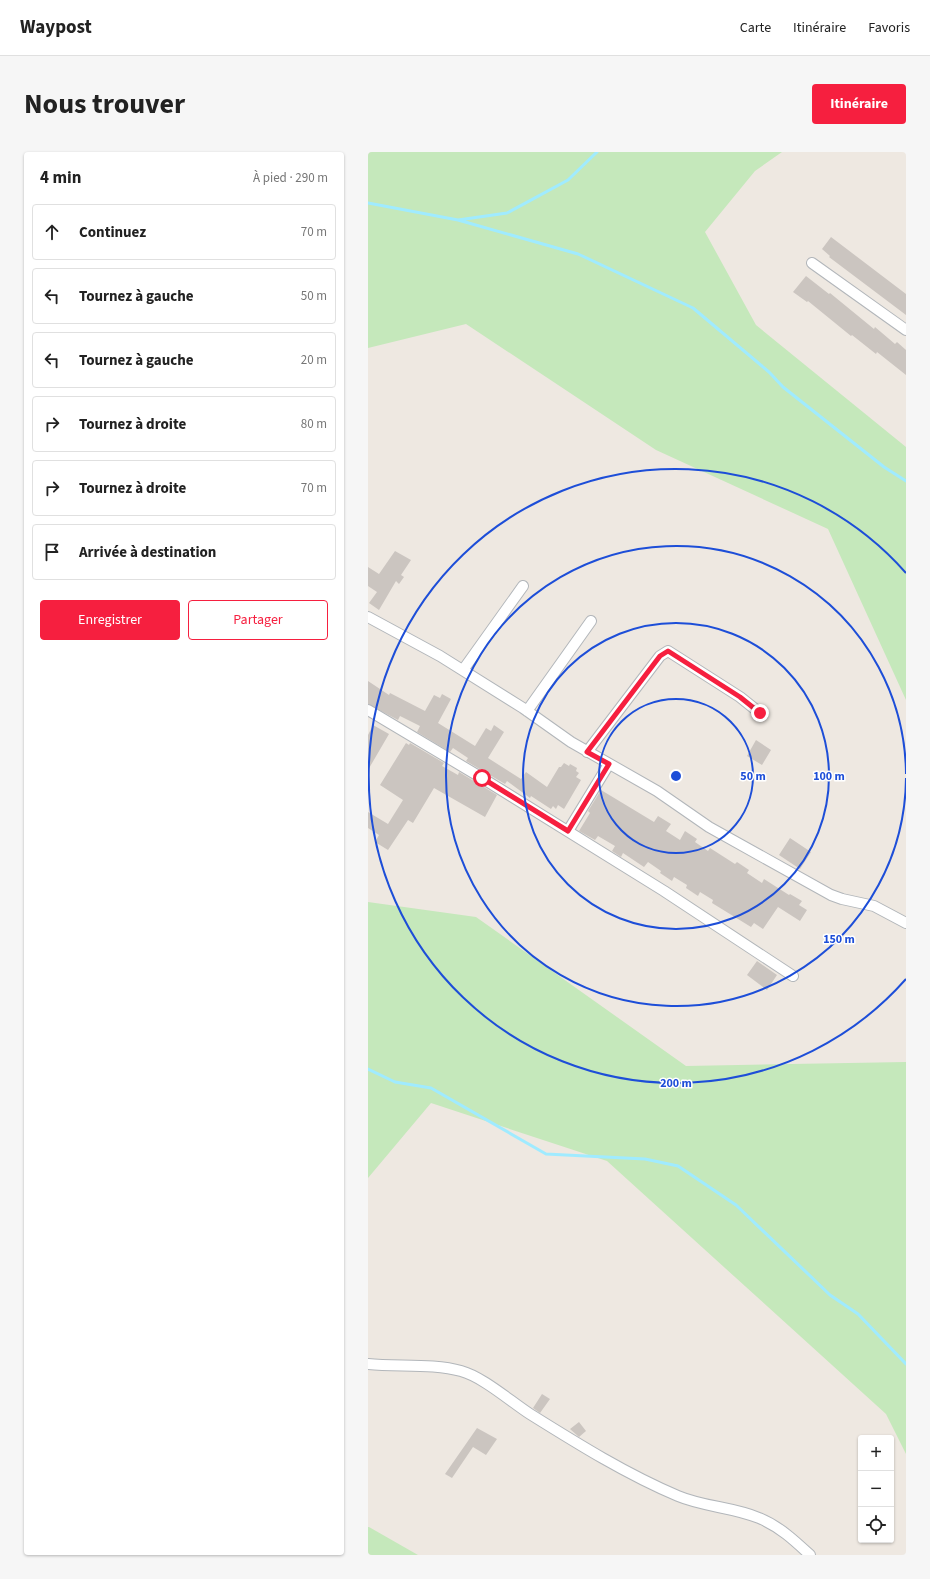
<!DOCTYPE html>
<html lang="fr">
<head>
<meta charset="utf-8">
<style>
	:root { --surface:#fff; --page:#f6f6f6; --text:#222; --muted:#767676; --line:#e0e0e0; --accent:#f61f3f }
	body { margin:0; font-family:"Source Sans 3",sans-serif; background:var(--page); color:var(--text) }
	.controls { position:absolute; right:12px; bottom:12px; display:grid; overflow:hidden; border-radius:4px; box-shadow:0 1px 3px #0004 }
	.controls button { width:36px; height:36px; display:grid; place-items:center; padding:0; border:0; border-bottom:1px solid var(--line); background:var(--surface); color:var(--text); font:20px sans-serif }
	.stop { position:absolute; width:12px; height:12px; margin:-9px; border:3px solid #f61f3f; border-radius:50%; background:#fff }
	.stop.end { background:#f61f3f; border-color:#fff; box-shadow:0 1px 4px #0008 }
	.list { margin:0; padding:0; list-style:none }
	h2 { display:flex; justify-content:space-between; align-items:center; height:52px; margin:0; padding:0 16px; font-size:17px }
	h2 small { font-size:13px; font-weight:400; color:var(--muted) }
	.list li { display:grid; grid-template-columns:26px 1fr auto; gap:12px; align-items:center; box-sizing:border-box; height:56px; margin:0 8px 8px; padding:0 8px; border:1px solid var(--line); border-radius:4px }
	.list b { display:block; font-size:15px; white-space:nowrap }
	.list em { font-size:13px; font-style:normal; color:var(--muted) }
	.actions { display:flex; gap:8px; padding:12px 16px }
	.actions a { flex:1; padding:9px 0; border:1px solid var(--accent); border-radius:4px; text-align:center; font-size:14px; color:var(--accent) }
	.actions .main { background:var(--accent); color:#fff }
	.icon { flex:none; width:22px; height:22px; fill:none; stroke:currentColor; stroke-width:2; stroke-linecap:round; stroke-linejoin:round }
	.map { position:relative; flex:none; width:538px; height:1403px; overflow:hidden; border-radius:4px }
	header { display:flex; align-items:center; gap:24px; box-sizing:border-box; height:56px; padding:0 20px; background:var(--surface); border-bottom:1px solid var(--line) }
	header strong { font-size:19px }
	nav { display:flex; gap:22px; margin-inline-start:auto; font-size:14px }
	.intro { display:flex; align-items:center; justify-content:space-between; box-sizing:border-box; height:96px; padding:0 24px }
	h1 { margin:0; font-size:28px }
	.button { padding:10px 18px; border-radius:4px; background:var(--accent); color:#fff; font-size:14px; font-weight:700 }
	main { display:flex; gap:24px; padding:0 24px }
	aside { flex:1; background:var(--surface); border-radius:4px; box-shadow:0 1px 3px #0004 }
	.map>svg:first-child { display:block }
</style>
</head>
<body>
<header>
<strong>Waypost</strong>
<nav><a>Carte</a><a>Itinéraire</a><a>Favoris</a></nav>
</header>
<div class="intro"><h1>Nous trouver</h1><a class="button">Itinéraire</a></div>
<main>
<aside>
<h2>4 min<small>À pied · 290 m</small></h2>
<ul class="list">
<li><svg class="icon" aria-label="ahead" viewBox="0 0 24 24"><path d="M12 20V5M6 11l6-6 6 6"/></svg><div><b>Continuez</b></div><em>70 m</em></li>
<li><svg class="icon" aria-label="left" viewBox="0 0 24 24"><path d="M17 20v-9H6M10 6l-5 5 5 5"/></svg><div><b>Tournez à gauche</b></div><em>50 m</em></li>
<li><svg class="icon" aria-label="left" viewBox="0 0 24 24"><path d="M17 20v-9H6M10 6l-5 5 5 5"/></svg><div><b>Tournez à gauche</b></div><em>20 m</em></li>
<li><svg class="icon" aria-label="right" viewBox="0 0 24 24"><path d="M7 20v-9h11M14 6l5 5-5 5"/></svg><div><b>Tournez à droite</b></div><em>80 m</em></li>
<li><svg class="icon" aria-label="right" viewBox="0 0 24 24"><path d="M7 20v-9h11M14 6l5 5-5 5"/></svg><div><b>Tournez à droite</b></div><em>70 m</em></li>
<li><svg class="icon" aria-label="arrive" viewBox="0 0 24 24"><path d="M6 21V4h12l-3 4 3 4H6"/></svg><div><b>Arrivée à destination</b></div></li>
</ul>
<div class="actions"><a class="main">Enregistrer</a><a>Partager</a></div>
</aside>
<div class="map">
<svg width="538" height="1403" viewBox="0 0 538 1403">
	<rect width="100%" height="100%" fill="#eee8e1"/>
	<path fill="#c5e8bb" d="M0,0H414L387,19L337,80L388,173L538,295V548L460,377L288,298L98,172L0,196Z
		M0,750L108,765L318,914L538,910V1302L518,1262L239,1009L63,951L0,1026Z
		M0,1375H1L50,1403H0Z"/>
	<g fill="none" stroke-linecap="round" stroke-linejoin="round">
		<path stroke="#a0ebff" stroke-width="3" d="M0,51L90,68L139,61L200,28L229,0
			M90,68L210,102L325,156L401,220L415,235L516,315L538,329
			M0,917L27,930L63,936L178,1002L277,1007L310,1014L368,1053L462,1143L490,1162L538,1212"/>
	</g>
	<path fill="#cbc5c0" d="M463,85L538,142V163L461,105L462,104L454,97Z
		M438,124L461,142L462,141L506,177L507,175L527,192L529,190L538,198V223L509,200L508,202L484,183L483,184L440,149L439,150L425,140Z
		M27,399L43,408L33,423L36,425L31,432L28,429L11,458L1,451L9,440L0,434V415L11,422Z
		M0,529L21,543L22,541L57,559L66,543L72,546L74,542L83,547L70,571L107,594L118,576L123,579L126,573L136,580L120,606L153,627L158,620L179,635L191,615H193L196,611L201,614L202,612L209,616L208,619L211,621L208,625L213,628L196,657L190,653L188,657L185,654L183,657L163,644L162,646L139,629L137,632L98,609L100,606L85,596L82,600L49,580L52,574L32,564L30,568L0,552Z
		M5,573L21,582L0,618V583Z
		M388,588L403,598L394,613L379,604Z
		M38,591L41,593L42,591L76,611L74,614L90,623L91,620L129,643L117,665L66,636L45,671L40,668L20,698L7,690L11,683L0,676V660L20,672L35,648L12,633Z
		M233,638L286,670L290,664L303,672L298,679L312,688L317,679L329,687L327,690L340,699L342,696L367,712L369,710L381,718L379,721L394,731L396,727L421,743L422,742L434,749L431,753L439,758L432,769L410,755L395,777L386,771L383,775L344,751L345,748L332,740L330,744L318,736L319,733L306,725L304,729L292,721L293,719L280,710L276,715L255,701L253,705L244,699L247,694L230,684L227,688L211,679L222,661L220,659Z
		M422,686L443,700L432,717L411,703Z
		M389,809L409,823L399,838L379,823Z
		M174,1242L182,1247L172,1261L165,1256Z
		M211,1270L218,1279L211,1285L202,1277Z
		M109,1276L129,1287L118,1303L105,1295L84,1326L77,1322Z"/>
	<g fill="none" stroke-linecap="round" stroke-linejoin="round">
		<g stroke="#b2b6ba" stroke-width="12">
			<path id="minor" d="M444,111L538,178
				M0,465L72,504L155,556L203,590L289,639L341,675L463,743L474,747L506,754L538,771
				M95,518L155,434
				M0,558L114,626L296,739L425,824
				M159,559L223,469
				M219,600L292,504L300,499L372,545L392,561
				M200,679L241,612
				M0,1212C29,1215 66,1211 93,1219C115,1225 142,1249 162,1262C210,1292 258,1322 310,1344C336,1355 365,1355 391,1366C411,1374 427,1389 442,1403"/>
		</g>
		<use href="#minor" stroke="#fff" stroke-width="10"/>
	</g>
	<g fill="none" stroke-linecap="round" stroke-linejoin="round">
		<path stroke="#f61f3f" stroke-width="5" d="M114,626L200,679L241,612L219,600L292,504L300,499L372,545L392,561"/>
	</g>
	<g fill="none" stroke="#1d4ed8" stroke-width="2">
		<circle cx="308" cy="624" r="77"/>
		<circle cx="308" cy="624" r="153"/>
		<path d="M538 626A230 230 0 1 1 538 622"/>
		<path d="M538 827A307 307 0 1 1 538 421"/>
	</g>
	<circle cx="308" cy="624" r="6" fill="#1d4ed8" stroke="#fff" stroke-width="2"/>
	<g font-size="12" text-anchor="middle" font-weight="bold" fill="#1d4ed8" stroke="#fff" stroke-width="3" stroke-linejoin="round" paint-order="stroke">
		<text x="385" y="628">50 m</text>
		<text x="461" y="628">100 m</text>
		<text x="471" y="791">150 m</text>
		<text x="308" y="935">200 m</text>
	</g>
</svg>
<div class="controls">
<button>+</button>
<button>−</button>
<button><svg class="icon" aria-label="locate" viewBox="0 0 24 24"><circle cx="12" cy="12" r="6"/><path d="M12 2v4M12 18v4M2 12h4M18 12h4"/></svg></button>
</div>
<div class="stop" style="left:114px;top:626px"></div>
<div class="stop end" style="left:392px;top:561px"></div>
</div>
</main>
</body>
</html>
